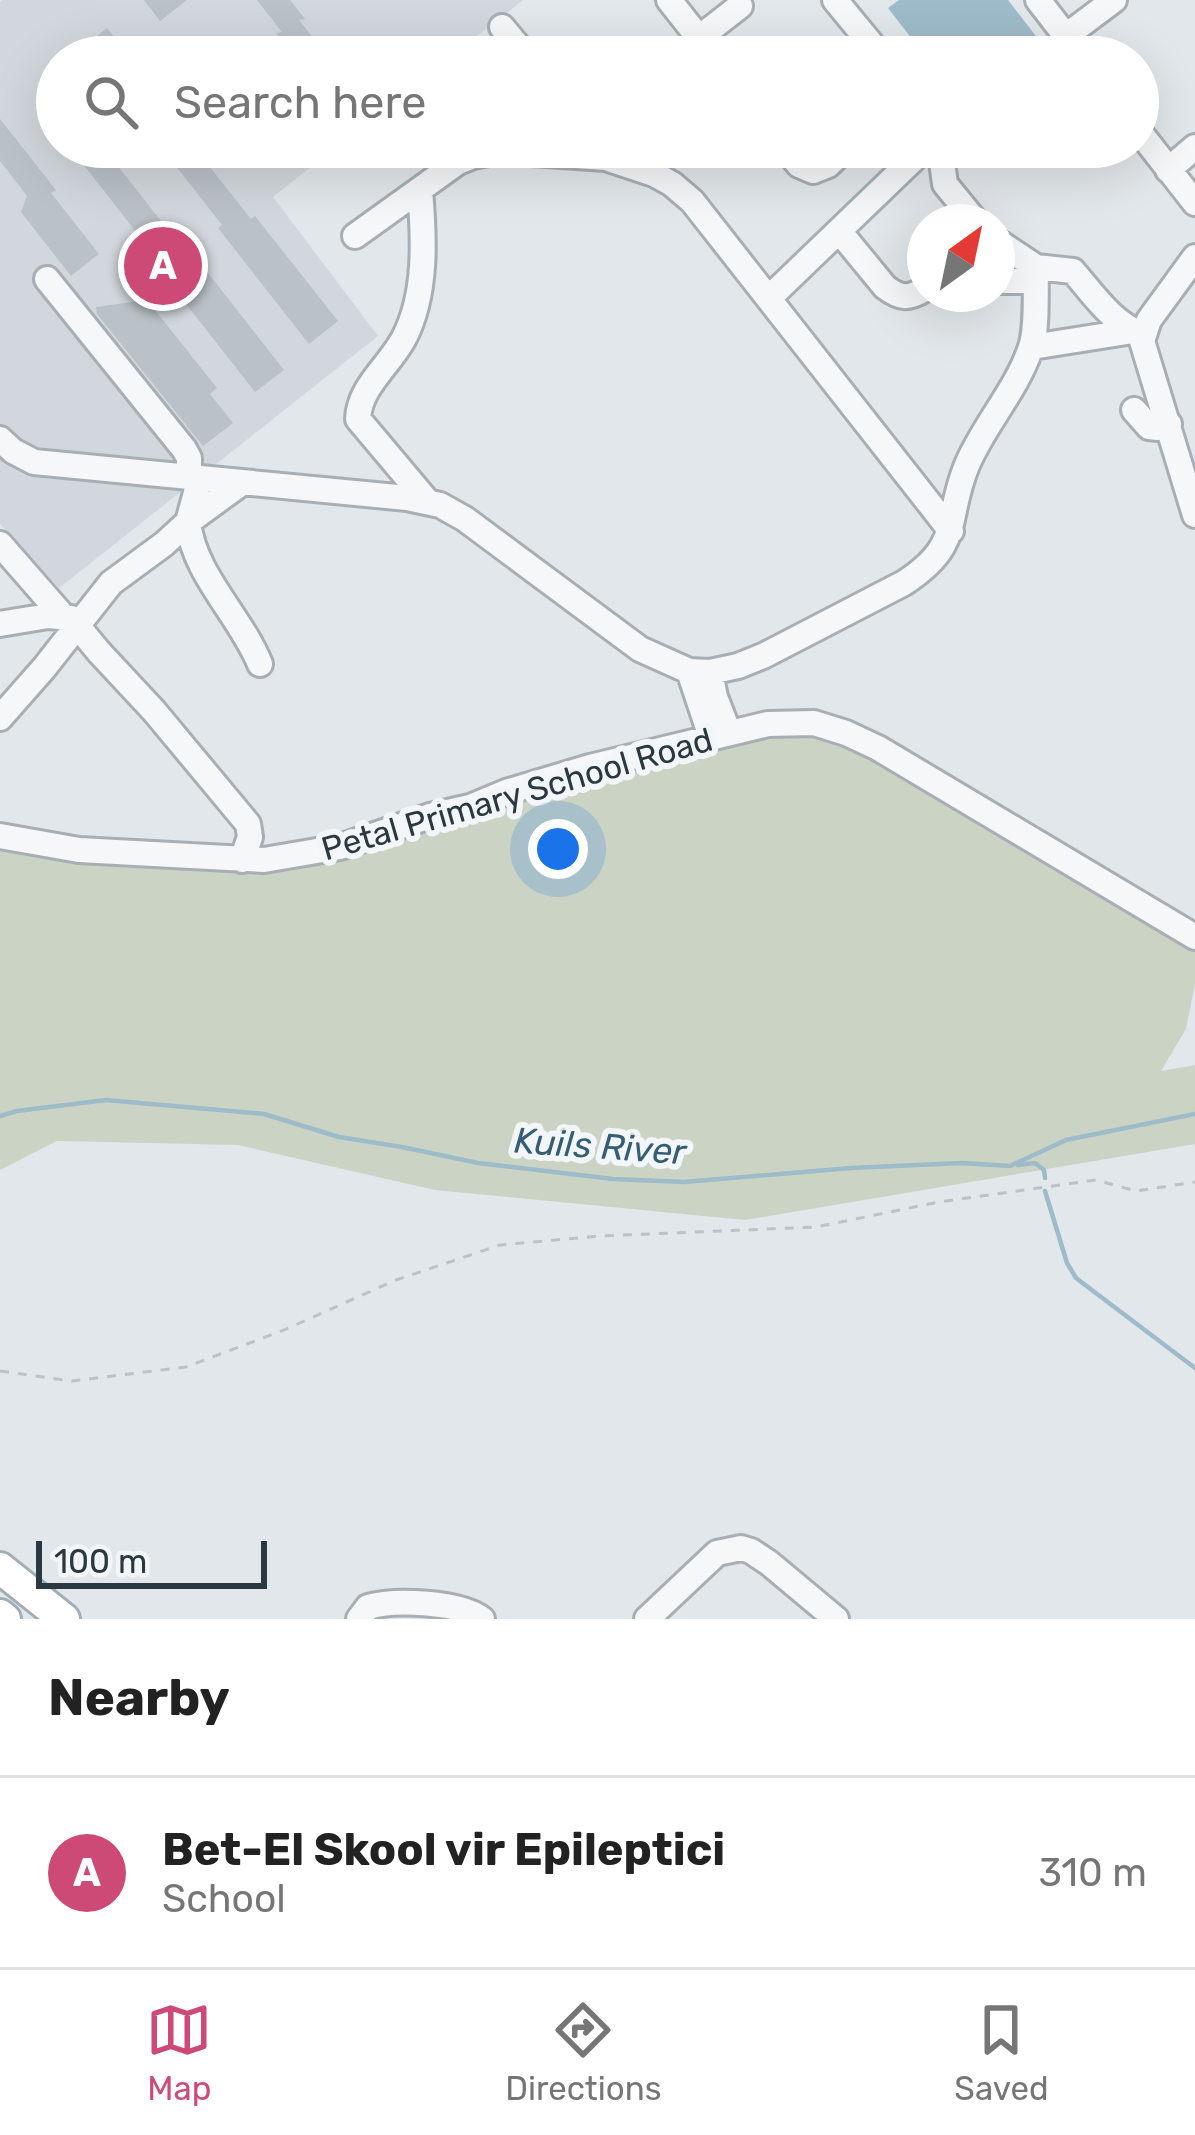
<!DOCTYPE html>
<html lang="en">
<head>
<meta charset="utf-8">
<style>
	:root { --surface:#fff; --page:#f6f6f6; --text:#222; --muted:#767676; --line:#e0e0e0; --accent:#cd4a76 }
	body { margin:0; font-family:Rubik,sans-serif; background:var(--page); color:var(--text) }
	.compass { position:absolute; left:907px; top:204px; width:108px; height:108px; border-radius:50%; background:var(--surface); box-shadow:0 12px 48px #0002; rotate:33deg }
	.scale { position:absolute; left:36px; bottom:30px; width:231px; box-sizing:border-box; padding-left:12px; border:6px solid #2a3842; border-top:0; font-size:33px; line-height:42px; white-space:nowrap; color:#2a3842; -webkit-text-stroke:9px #f2f6f8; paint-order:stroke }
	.you { position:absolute; left:558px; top:849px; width:42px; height:42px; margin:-30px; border:9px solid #fff; border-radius:50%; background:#1a73e8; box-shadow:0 0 0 18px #1a73e833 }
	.badge { display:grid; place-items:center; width:78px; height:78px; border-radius:50%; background:var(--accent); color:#fff; font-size:39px; font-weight:700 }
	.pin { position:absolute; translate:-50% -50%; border:6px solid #fff; box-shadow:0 3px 12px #0006 }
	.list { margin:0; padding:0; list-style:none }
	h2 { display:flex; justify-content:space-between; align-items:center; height:156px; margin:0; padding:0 48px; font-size:51px }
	h2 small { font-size:39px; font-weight:400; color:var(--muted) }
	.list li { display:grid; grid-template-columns:78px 1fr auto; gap:36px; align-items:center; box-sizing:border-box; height:192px; padding:0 48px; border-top:3px solid var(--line) }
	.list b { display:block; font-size:45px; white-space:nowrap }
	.list p { margin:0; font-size:39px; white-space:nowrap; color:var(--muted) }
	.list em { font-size:39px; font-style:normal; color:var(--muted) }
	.icon { flex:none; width:66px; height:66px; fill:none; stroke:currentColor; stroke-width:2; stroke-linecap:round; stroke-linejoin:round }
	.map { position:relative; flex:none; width:1195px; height:1619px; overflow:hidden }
	.search { position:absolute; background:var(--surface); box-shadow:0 12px 48px #0002; left:36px; right:36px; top:36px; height:132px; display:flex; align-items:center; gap:30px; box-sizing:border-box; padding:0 42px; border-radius:66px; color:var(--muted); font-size:45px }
	.sheet { height:348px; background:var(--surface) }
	nav { display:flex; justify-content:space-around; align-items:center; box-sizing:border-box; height:168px; border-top:3px solid var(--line); background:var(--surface); font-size:33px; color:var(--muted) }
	nav a { display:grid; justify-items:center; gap:6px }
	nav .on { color:var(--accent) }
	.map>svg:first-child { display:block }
</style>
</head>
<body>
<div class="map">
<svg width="1195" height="1619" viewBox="0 0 1195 1619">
	<rect width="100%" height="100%" fill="#e2e7eb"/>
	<path fill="#d1d7dc" d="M2,0H523L450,57H57V147H336L273,197L378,336L59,588L0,524V2Z"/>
	<path fill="#cbd4c4" d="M802,729L865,750L1195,949V984L1186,1029L1161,1071L1195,1065V1144L745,1220L435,1190L238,1145L57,1141L0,1170V843L240,863L453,819L658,760L744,738Z"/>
	<path fill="#9ebbca" d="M899,0H1008L1052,57H926L888,8Z"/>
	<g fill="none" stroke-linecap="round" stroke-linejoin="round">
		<path stroke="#9ebbca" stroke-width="4.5" d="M0,1116L17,1111L106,1100L264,1114L339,1137L402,1147L478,1163L613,1179L684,1182L851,1168L962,1163L1010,1166L1066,1140L1195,1114
			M1018,1165L1035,1163L1044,1170L1045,1178
			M1045,1191L1067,1263L1076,1278L1195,1368"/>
	</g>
	<path fill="#bac1c7" d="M144,0H187L160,21Z
		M257,0H290L305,19L299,20L328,57H295L276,33L282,32Z
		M107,28L130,57H97L87,44Z
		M0,119L56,190L51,193L99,254L71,276L21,212L27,196L0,161Z
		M96,147H103L186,253L190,250L284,370L255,392L161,272L165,269L80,160Z
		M161,147H194L251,219L255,216L338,321L309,344L218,228L222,225Z
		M147,300L217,388L210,394L233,423L203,446L97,314L96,307Z"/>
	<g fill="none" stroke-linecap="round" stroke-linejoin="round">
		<g stroke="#a7afb5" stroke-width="30">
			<path id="minor" d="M669,0L714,57
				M835,0L882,57
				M1038,0L1082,57
				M502,27L527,57
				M1066,36L1114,0
				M699,38L740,6
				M1138,130L1195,203
				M784,147L799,165L813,171L828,165L847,147
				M940,147L945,184L976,222
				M1168,170L1195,147
				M420,190C424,237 427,294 404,338C390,365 359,387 358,419L427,501
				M839,231L885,287C901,299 908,299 925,289
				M355,236L458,162L473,156L499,151L606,158L654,174L672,184L692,201L951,531
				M997,241L1036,267L1073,271C1093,294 1113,324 1142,334
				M1195,257L1149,320L1142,341L1195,515
				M47,279L184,449L189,458V477
				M997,281H1035
				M770,297L926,147
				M1032,347L1133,331
				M1134,410L1149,427L1158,428L1169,424
				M0,439L13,451L34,462L407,498L440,505L465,519L640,649L689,671L710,672L738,666L763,656L904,583C964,544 944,520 967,465C984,425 1015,392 1030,350C1038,330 1035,290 1036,267
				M243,482L188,522C194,575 240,615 260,664
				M0,544L62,615
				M0,624L48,616L71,618L99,652L154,711L248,824L250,837L242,860
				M689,671L711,737
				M710,672L715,697L729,733
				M0,718L44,668L111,583L164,544L188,522L200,478
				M0,836L79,850L264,860L340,847L430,816L470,807L506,792L590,767L768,724L814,723L846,733L878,748L1195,937
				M359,1619L368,1607C395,1599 460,1602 482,1619
				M647,1619L717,1553L741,1548L751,1551L769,1563L836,1619"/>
		</g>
		<g stroke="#a2aeb6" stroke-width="36">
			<path id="major" d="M0,1568L64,1619
				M0,1615L5,1619"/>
		</g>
		<path stroke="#bcc2c6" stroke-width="3" stroke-dasharray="9 9" stroke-linecap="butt" d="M0,1371L72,1381L186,1367L284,1330L396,1280L500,1245L600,1236L816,1227L939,1202L1096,1180L1136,1191L1195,1182"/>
		<use href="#minor" stroke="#f5f7f9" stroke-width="24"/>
		<use href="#major" stroke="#fff" stroke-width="30"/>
	</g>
	<g text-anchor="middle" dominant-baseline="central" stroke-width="12" stroke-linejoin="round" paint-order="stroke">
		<g font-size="33" fill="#2a3842" stroke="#f2f6f8">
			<text transform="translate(517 794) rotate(-16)">Petal Primary School Road</text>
		</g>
		<g font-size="36" font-style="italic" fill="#355e76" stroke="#f2f6f8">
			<text transform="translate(600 1146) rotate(4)">Kuils River</text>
		</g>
	</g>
</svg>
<svg class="compass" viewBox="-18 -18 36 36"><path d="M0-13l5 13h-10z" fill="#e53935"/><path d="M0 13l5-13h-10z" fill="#767676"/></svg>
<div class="scale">100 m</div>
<div class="you"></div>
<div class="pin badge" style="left:163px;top:266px">A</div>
<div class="search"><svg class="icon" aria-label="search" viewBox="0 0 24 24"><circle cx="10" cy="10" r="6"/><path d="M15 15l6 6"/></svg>Search here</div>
</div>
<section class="sheet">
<h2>Nearby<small></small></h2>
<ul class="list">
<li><span class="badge">A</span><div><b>Bet-El Skool vir Epileptici</b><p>School</p></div><em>310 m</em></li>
</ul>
</section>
<nav>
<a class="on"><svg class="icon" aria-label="map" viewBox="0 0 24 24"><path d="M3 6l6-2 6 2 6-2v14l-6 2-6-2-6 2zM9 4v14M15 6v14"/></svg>Map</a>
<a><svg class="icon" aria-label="directions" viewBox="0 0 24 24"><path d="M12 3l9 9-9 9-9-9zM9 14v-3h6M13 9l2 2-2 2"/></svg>Directions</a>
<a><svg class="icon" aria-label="saved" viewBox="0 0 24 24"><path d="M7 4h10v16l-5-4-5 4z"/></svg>Saved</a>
</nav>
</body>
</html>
